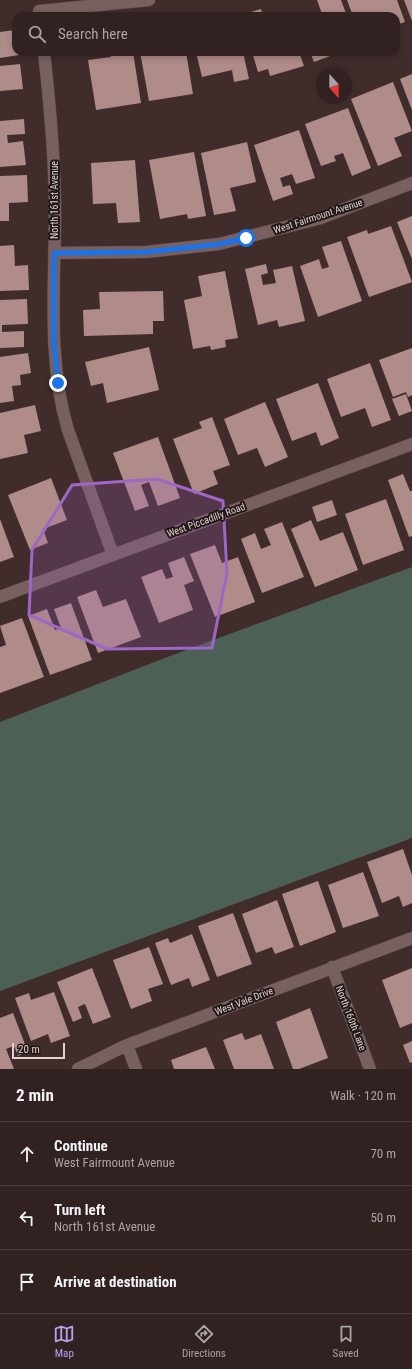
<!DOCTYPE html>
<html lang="en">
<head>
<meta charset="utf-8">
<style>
	:root { --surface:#312121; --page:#3d2e2e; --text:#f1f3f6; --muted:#a8a3a5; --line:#4c3e3f; --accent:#bca0f2 }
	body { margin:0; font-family:"Roboto Condensed",sans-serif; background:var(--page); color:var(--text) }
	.compass { position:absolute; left:316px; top:68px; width:36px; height:36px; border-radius:50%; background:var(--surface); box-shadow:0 2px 6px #0003; rotate:159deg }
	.scale { position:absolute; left:12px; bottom:10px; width:53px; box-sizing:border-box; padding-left:4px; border:2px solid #e0d2d1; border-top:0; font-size:11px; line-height:14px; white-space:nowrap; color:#e0d2d1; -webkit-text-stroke:3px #211817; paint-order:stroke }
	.stop { position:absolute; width:12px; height:12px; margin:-9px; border:3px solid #1a73e8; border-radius:50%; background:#fff }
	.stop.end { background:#1a73e8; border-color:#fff; box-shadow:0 1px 4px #0008 }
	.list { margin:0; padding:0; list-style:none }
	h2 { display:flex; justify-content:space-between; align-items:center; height:52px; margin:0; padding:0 16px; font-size:17px }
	h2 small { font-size:13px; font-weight:400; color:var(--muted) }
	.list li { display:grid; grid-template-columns:26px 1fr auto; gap:12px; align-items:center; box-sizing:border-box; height:64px; padding:0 16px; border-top:1px solid var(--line) }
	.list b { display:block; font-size:15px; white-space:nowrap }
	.list p { margin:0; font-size:13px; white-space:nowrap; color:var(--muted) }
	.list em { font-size:13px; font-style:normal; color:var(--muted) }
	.icon { flex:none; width:22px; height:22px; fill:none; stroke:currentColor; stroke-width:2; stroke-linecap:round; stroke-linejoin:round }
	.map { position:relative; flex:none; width:412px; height:1069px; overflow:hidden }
	.search { position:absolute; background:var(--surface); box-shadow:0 2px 6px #0003; left:12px; right:12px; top:12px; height:44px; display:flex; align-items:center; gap:10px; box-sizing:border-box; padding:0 14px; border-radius:12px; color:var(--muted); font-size:15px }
	.sheet { height:244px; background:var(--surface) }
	nav { display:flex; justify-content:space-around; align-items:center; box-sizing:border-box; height:56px; border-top:1px solid var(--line); background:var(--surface); font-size:11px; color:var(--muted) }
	nav a { display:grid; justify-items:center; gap:2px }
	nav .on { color:var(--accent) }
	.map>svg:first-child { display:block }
</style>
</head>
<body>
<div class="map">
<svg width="412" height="1069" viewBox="0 0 412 1069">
	<rect width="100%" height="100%" fill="#412c2c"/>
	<path fill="#4c6056" d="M412,567V838L0,991V722L170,656Z"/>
	<path fill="#af8b89" d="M317,0H341L347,16H317L322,14Z
		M347,0H397L405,22L396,25V16H353Z
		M404,0H412V21Z
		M261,9L263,16H241L240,15Z
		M15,30L16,52H19V55L0,58V32Z
		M110,52H133L141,103L96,110L88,60L111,57Z
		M140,52H186L193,94L149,101Z
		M196,52H243L249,79L234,82L232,70L202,77Z
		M252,52H299L304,66L270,76L268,69L258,72Z
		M310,52H341L314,62Z
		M20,64L23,89L0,91V66Z
		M412,74V110L400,79Z
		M393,82L412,131L394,138L402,156L378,166L351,99Z
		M348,108L371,168L352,176L343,153L334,156L336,161L321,166L305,124Z
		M24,119L25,134L7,135L8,143L23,141L26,165L0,167V121Z
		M299,130L315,178L296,184L292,174L280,178L283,187L290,185L293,194L273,201L254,145Z
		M247,142L256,182L230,188L236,211L214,215L201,153Z
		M194,152L206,216L188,219L187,214L160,219L149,160Z
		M135,160L140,222L118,223L116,203L93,204L91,163Z
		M27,175L28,202L9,203V221H0V176Z
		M412,216V259L397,222Z
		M391,226L412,282L369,297L347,237L367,230L368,234Z
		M341,241L362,301L318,317L300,266L319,259L322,269L329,267L322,247Z
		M14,245L15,266L28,265L29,290L0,291V246Z
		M266,264L268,273L261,275L263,285L276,283L273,270L292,266L305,321L279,327L277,320L258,325L245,269Z
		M225,271L238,338L225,340L226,347L211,350L210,346L193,349L184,300L202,296L198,276Z
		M163,291L164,321H153V334L84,336L83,310L100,309L99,292Z
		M27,299L28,324L2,325V332L24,331V347L0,348V300Z
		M149,347L159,390L107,403L103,383L91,386L85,362Z
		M412,348V395L408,397L406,392L393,397L379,360Z
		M28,353L31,373L20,375L21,385L12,386L14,401L0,403V357Z
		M370,363L391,420L372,427L365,408L341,417L327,379Z
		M318,383L339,438L321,446L316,432L292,441L276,399Z
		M406,394L412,411L399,416L392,399Z
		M265,402L288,457L265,467L257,448L238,455L224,419Z
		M35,405L41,431L24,435L28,453L0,459V413Z
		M212,417L230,465L213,471L218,484L194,494L173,439L202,428L199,422Z
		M158,437L180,498L158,506L149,482L141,485L149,506L135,511L113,453Z
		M403,474L410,491H412V536L409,537L388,480Z
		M51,478L67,520L43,529L48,543L30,550L8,495Z
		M386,499L404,550L363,565L345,514Z
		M332,500L337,515L317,522L312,507Z
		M0,519L14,557L0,562Z
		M311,520L320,541L343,532L358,570L315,587L291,529Z
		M282,522L304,577L262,593L241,539L255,533L261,549L271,545L264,529Z
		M215,545L222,563L238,557L255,602L215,617L190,554Z
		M184,557L194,581L184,585L193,610L159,623L141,577L162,569L166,579L173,577L168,563Z
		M96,590L103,607L126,599L141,637L98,653L77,597Z
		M71,603L92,660L50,675L28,616L47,609L55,630L61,628L54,609Z
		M22,618L44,677L0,693V647L6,645L0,626Z
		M403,849L412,875V903L403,907L399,896L382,903L367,862Z
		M363,872L379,916L343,928L328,885Z
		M318,881L336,932L300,946L282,894Z
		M277,900L294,947L275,954L272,947L256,953L242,914Z
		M233,913L252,964L217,977L198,926Z
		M192,934L210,980L192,987L189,978L171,985L155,943L168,938L170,943Z
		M149,947L163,984L148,989L152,1001L131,1009L113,960Z
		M92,968L111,1017L93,1024L85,1004L78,1007L82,1018L73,1022L57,982Z
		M412,968V1023L400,1028L382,980Z
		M54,992L70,1036L51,1043L48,1034L31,1041L15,998L29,993L31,1000Z
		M310,1008L328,1058L299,1069H293L276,1022Z
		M13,1013L28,1052L18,1056L14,1046L6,1049L14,1069H0V1018Z
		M242,1033L245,1040L261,1034L274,1069H234L223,1040Z
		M412,1041V1062L410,1063L403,1045Z
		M206,1047L215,1069H174L171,1060Z"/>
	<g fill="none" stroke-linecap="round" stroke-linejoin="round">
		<g stroke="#5b4949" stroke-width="13">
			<path id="street" d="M39,11L149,0
				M44,52C50,105 55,159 55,213C55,285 47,360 68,430L113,555
				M54,253L146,252L219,244L321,218L412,183
				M0,597L412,444
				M332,967L370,1069
				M127,1045L136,1069
				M78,1069L127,1045L412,938"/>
		</g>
		<use href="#street" stroke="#77605f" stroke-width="12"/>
	</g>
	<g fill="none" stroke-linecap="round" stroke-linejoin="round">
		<path stroke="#1a73e8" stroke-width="5" d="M58,383L54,343V253L146,252L220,244L246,238"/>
	</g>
	<path fill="#9e66c5" fill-opacity="0.2" stroke="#9e66c5" stroke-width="3" stroke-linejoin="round" d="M157,479L223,501L227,573L212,648L107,649L29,615L32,550L72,485Z"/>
	<g text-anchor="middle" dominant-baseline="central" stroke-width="4" stroke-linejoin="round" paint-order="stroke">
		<g font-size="10" fill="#e0d2d1" stroke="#211817">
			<text transform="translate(54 200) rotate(-90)">North 161st Avenue</text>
			<text transform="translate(318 216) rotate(-18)">West Fairmount Avenue</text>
			<text transform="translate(206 520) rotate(-20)">West Piccadilly Road</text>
			<text transform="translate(244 1001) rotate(-21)">West Vale Drive</text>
			<text transform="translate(351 1018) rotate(69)">North 160th Lane</text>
		</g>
	</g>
</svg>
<svg class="compass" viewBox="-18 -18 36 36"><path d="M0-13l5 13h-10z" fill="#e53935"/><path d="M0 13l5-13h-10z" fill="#a8a3a5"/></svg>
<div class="scale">20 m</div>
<div class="stop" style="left:246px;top:238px"></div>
<div class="stop end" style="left:58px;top:383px"></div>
<div class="search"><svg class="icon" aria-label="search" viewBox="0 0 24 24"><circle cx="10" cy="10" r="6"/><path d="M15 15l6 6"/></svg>Search here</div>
</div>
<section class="sheet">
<h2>2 min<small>Walk · 120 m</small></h2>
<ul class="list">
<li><svg class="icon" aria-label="ahead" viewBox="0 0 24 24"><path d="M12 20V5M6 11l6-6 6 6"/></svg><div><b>Continue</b><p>West Fairmount Avenue</p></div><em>70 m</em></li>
<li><svg class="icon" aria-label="left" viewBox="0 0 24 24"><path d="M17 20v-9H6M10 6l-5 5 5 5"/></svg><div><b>Turn left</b><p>North 161st Avenue</p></div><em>50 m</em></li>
<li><svg class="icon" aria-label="arrive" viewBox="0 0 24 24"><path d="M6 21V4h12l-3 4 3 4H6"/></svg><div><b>Arrive at destination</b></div></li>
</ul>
</section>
<nav>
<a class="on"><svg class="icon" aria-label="map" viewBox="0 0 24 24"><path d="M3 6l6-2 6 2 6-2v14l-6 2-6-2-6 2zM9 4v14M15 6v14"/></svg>Map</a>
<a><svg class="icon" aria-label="directions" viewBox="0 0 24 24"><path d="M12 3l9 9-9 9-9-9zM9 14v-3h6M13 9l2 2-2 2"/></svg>Directions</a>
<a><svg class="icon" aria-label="saved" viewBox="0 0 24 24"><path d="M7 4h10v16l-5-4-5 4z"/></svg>Saved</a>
</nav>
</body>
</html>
